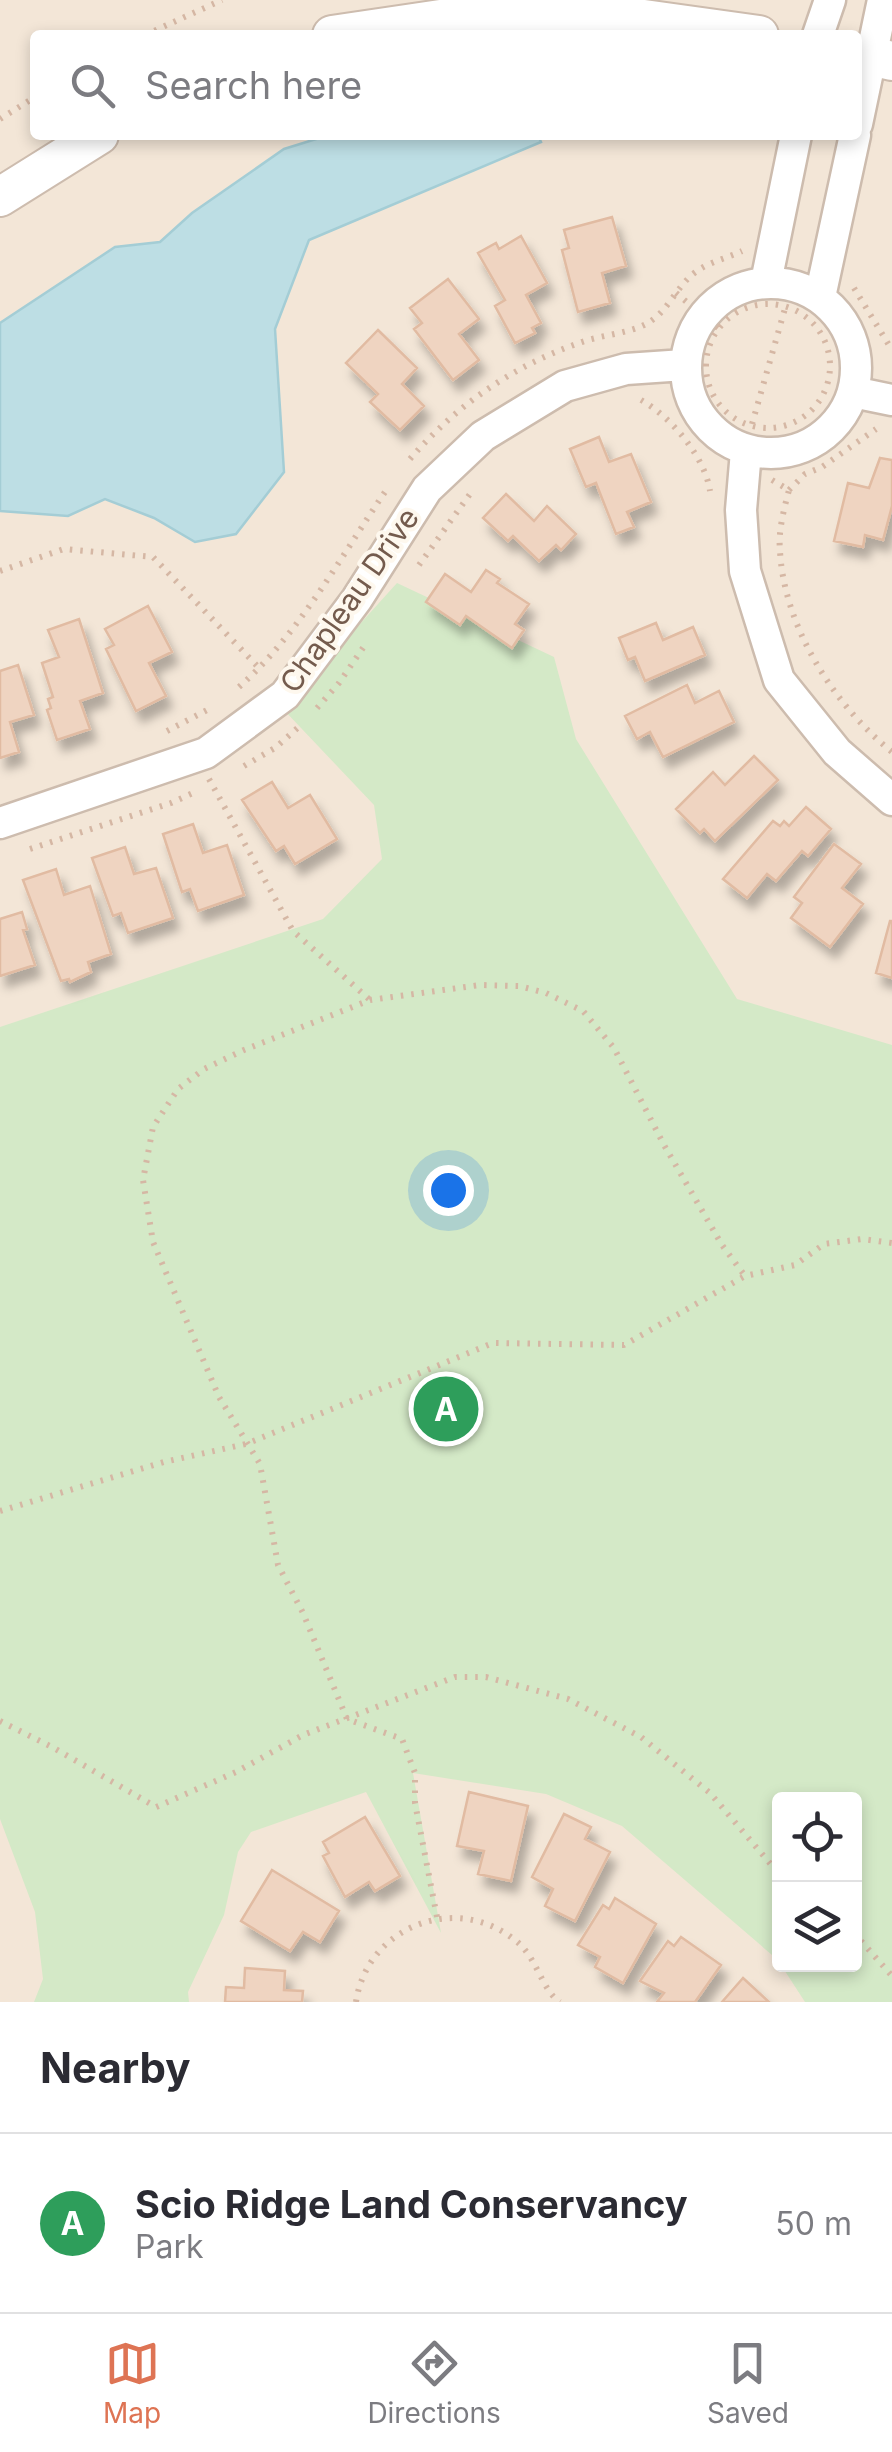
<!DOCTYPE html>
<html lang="en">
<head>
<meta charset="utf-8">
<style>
	:root { --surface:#fff; --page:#f2f2f3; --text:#2b2b33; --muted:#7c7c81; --line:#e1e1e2; --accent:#de7454 }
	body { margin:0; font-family:Inter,sans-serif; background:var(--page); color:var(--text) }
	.controls { position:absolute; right:30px; bottom:30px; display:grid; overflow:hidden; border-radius:10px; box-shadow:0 5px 15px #0003 }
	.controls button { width:90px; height:90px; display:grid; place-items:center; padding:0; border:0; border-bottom:2px solid var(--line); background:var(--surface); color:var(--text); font:50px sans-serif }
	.you { position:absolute; left:448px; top:1190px; width:35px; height:35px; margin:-25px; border:8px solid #fff; border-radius:50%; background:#1a73e8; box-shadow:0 0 0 15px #1a73e833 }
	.badge { display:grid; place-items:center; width:65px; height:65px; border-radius:50%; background:var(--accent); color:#fff; font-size:32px; font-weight:700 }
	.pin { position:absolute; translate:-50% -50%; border:5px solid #fff; box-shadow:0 2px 10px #0006 }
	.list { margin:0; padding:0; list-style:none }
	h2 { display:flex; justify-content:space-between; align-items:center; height:130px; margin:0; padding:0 40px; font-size:42px }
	h2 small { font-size:32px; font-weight:400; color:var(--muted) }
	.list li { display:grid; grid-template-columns:65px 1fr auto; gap:30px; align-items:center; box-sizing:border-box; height:180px; padding:0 40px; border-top:2px solid var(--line) }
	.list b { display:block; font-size:38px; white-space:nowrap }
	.list p { margin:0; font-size:32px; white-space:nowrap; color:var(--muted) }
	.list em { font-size:32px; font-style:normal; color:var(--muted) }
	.icon { flex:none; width:55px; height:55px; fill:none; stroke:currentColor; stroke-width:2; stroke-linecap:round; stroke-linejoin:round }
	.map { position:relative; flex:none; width:892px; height:2002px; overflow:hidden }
	.search { position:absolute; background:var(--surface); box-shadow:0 5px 15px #0003; left:30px; right:30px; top:30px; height:110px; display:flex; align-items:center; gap:25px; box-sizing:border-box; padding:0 35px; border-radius:10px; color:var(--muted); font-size:38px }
	.sheet { height:310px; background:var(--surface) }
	nav { display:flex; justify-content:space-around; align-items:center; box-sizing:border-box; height:140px; border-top:2px solid var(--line); background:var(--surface); font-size:28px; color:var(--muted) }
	nav a { display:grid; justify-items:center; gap:5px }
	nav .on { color:var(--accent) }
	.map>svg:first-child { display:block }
</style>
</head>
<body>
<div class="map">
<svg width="892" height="2002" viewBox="0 0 892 2002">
	<defs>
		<filter id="shadow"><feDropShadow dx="6" dy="11" stdDeviation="5" flood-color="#0004"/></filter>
	</defs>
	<rect width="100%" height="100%" fill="#fbf4e8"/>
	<path fill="#f3e6d7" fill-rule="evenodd" d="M0,0H892V1294L0,1304ZM35,35H857V135H35Z
		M585,1578L779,1889L780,1964L827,1965L850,2002H0V1786Z"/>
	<path fill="#d4e9c7" d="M397,583L554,657L576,739L737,999L892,1045V2002H805L781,1965L854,1964V1800H780L779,1961L622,1826L546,1794L413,1773L441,1933L366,1792L251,1832L238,1852L224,1915L188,1992L189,2002H34L43,1979L35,1912L0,1819V1027L323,919L382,859L374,805L283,709Z"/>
	<path fill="#bddee4" stroke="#a4cdd5" stroke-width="2.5" d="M329,135H538L541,142L309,240L275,329L284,472L236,534L195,542L154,518L105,499L68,516L0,511V323L115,247L160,242L192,213L284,149Z"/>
	<path fill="#efd4c1" stroke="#e1bba2" stroke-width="2.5" filter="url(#shadow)" d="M612,217L626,266L602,273L610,303L578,312L562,250L569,248L564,230Z
		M521,236L547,283L526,295L541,323L532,328L535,333L515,343L495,306L505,300L478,253L496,243L499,249Z
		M448,279L479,319L459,334L479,360L453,380L414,329L422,323L410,308Z
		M378,330L417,368L402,384L424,406L400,430L370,402L378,394L346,363Z
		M599,437L609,462L631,454L651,502L627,512L634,527L616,534L596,483L586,487L570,449Z
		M880,458L892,460V506L883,540L865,535L863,547L834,541L848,483L869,488Z
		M506,494L534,521L547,506L576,534L561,550L556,545L539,561L513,536L508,541L483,518Z
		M486,570L500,579L497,583L529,604L515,624L524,630L512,648L466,616L460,625L426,602L445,574L471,592Z
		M148,606L172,652L149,663L166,696L136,711L106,649L114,645L105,629Z
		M79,619L103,693L80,701L90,729L57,740L47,710L51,708L48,699L53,697L42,663L59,657L48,630Z
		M656,623L663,640L693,627L705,655L645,681L635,657L628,660L619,638Z
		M18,665L34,715L10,722L19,752L0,758V671Z
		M687,685L695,703L719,691L734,722L663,757L650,732L637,739L625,716Z
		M754,756L778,780L715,841L704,829L700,833L676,809L713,772L725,785Z
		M272,782L288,808L310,795L337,839L295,864L284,846L276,851L242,800Z
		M806,807L831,829L808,856L802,851L776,881L767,874L747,898L723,879L773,821L780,826L784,821L789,826Z
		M193,824L203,853L227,845L244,895L198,911L190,889L182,892L163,834Z
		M834,844L861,864L842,888L863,904L830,947L791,918L802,903L794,897Z
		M125,847L134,874L156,868L173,918L128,933L121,913L113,916L92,858Z
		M56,869L64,895L90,886L111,954L88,962L91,972L70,982L69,979L61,981L23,880Z
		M22,912L27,929L23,930L35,965L0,976V919Z
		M890,921H892V978L876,973Z
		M469,1792L528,1806L511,1881L478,1874L484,1851L457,1846Z
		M564,1814L591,1827L585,1839L610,1852L575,1921L545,1906L553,1889L532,1877Z
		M365,1817L400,1876L375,1891L369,1882L345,1897L323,1856L329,1853L323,1842Z
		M272,1870L339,1911L320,1942L303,1932L290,1951L241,1921Z
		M615,1898L656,1924L623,1983L595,1967L600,1957L578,1945L603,1905L609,1909Z
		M681,1937L721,1965L695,2002H657L664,1993L640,1981L668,1941L674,1946Z
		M245,1968L285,1971L284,1990L303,1991L302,2002H225L226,1987L244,1988Z
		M743,1978L769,2002H722Z"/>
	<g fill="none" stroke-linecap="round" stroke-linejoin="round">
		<g stroke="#cdbcae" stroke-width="35">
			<path id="minor" d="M818,35L830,0
				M857,124L883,0
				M766,282L796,135
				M686 368a85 85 0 1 1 170 0a85 85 0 1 1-170 0Z
				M820,297L855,135
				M853,392L892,400
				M746,451L741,510L745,571L779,680L837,752L892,800
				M0,823L206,753L285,695L357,599L427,489L483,436L565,386L626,369L684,365"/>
		</g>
		<g stroke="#cdbcae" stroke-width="42">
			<path id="tertiary" d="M332,35L468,15L593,12L759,35
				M857,53L892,61
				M0,197L99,135"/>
		</g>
		<path stroke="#d5b7a4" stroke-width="6" stroke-dasharray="2.5 8" stroke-linecap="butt" d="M145,35L222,0
			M0,119L35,97
			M854,288L892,350
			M676,293L718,328
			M706 366a62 62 0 1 1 124 0a62 62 0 1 1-124 0Z
			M641,400C671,417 705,457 710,491
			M752,424L786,305
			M410,459C457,405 511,367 579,343C600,335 627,334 646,324C667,313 675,289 693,274C708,262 725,259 742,251
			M772,480L789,490C784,509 778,531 780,551C784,627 834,705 892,752
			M789,490L805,474L822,467L876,429
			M419,565L470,494
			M0,571L64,549L153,557L260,669
			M239,687C300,633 341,556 387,489
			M317,708L339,683L367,642
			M167,731L209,709
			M244,766L275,748L302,724
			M209,779L293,931L370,1000
			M30,849L171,803L193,793
			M0,1511L164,1462L246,1444L493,1343L624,1345L745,1276L795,1265L824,1244L862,1239L892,1243
			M0,1721L52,1747L156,1807L236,1772L303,1735L455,1677H486L568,1699L641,1737L710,1793L780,1875
			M437,1917L415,1803V1773L402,1739L347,1719L303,1613L278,1565L260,1464L219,1397L153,1242L143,1180L153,1127L178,1089L204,1069L244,1050L370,1000L480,985L519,986L546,993L583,1011L614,1048L664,1145L722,1245L745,1276
			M854,1933L892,1976
			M356,2002C367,1926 457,1892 516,1941C537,1957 542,1991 560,2002"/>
		<use href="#minor" stroke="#fff" stroke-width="30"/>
		<use href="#tertiary" stroke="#fff" stroke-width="38"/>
	</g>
	<g text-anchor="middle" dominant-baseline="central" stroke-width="8" stroke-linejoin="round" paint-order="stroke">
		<g font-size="30" fill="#745b4d" stroke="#fef8ee">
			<text transform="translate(349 600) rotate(-55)">Chapleau Drive</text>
		</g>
	</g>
</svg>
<div class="controls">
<button><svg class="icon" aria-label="locate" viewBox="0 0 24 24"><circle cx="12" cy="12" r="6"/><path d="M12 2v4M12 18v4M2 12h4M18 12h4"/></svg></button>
<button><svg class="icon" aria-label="layers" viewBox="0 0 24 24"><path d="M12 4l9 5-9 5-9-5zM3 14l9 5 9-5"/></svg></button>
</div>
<div class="you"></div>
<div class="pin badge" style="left:446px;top:1409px;background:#2e9e5b">A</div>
<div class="search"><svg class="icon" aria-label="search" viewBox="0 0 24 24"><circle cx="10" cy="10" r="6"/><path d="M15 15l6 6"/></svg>Search here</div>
</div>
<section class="sheet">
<h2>Nearby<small></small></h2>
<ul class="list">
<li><span class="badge" style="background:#2e9e5b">A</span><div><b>Scio Ridge Land Conservancy</b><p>Park</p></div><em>50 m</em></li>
</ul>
</section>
<nav>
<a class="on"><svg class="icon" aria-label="map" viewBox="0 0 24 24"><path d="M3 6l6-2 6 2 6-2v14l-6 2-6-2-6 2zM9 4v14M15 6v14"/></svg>Map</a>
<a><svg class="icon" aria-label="directions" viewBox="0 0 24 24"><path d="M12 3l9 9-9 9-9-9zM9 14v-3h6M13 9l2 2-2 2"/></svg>Directions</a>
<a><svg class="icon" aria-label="saved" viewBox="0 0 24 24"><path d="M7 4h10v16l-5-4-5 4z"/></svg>Saved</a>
</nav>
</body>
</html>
